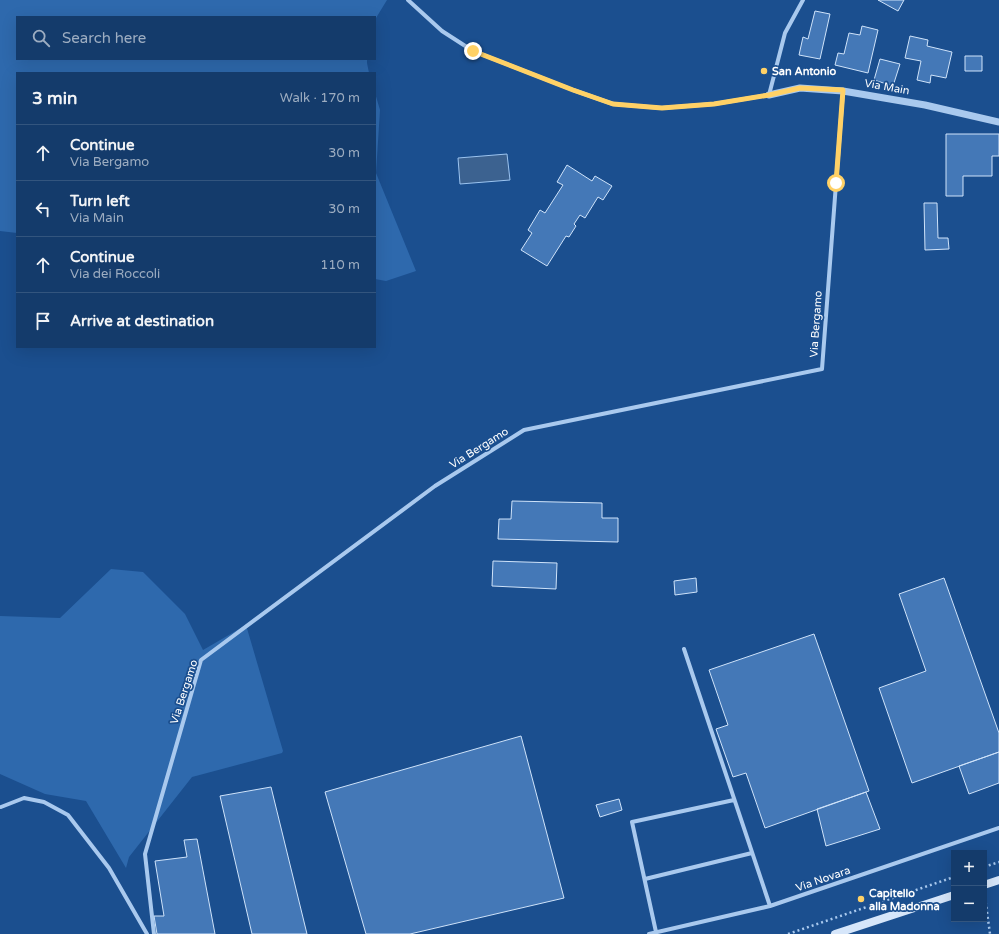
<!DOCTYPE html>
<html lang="en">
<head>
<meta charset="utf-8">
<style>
	:root { --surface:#143b6b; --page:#1d4271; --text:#f1f3f6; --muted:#9dadc1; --line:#33557e }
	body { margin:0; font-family:"Varela Round",sans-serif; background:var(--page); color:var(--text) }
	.controls { position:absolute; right:12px; bottom:12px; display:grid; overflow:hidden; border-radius:0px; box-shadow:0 4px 16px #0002 }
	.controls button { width:36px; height:36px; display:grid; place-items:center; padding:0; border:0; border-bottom:1px solid var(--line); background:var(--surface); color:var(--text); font:20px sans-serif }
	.stop { position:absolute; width:12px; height:12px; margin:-9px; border:3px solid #ffd166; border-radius:50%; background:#fff }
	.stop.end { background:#ffd166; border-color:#fff; box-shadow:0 1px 4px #0008 }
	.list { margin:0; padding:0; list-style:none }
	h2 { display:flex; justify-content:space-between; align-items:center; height:52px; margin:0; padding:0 16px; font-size:17px }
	h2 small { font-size:13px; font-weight:400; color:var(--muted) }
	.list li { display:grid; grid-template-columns:26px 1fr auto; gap:12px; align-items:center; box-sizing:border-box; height:56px; padding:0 16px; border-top:1px solid var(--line) }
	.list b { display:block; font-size:15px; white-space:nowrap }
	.list p { margin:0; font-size:13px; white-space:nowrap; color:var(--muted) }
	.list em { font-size:13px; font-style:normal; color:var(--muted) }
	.icon { flex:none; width:22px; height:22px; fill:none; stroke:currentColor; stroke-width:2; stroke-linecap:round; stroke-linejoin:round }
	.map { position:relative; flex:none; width:999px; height:934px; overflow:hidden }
	.search { position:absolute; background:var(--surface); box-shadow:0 4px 16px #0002; left:16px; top:16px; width:360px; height:44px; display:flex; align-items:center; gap:10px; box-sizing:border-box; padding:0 14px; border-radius:0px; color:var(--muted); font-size:15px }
	.panel { position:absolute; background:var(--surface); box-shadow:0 4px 16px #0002; left:16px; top:72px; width:360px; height:276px; border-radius:0px }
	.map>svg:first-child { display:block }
</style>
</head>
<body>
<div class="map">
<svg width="999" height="934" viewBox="0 0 999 934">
	<rect width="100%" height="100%" fill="#1b4f8f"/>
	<path fill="#2e69ad" d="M0,0H387L376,18L375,23V17H17V59H367V63L369,73H17V233L0,231Z
		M375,93L380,110L376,173L416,271L386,281L375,279Z
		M111,569L143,572L185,614L203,650L246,625L283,751L282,753L192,777L129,857L126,868L86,801L45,794L0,774V616L60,618Z"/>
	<path fill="#3c6290" stroke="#9cc4f0" d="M507,154L510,180L460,184L458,158Z"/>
	<path fill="#4478b7" stroke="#cfe3fa" d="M878,0H904L898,11Z
		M815,11L830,14L820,59L799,55L803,37L808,39Z
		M862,26L878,30L868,73L835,65L838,53L844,54L849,33L860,35Z
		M910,36L928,40L927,46L952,52L946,78L931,75L930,83L917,80L921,61L905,58Z
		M965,56H982V71H965Z
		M880,59L900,64L893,86L874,80Z
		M946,134H999V156H992V176H963V196H946Z
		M567,165L592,181L595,176L612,186L603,200L598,197L585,218L580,215L574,224L576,226L569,237L566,236L547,266L521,250L532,233L528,230L540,210L545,213L563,185L557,182Z
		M924,203H937L938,238H948L949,249L925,250Z
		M512,501L602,503V518H618V542L498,539L499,519H511Z
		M493,561L557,563L556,589L492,586Z
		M696,578L697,592L675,595L674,581Z
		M944,578L999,733V752L912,783L879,688L926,671L899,594Z
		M814,634L869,791L765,828L746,773L733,777L716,729L728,725L709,670Z
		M521,736L564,898L410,934H366L325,792Z
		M999,752V783L969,794L959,766Z
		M271,787L307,934H252L220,796Z
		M866,792L880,829L826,846L817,809Z
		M619,799L622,810L600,817L596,805Z
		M197,839L215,934H157L154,916H164L155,861L187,857L184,840Z"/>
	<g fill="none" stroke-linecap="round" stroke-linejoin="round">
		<path stroke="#a9c9ee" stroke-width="2.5" stroke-dasharray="2 3" stroke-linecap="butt" d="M984,867L999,862
			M985,897L990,934
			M788,934L954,877"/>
		<path stroke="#a9c9ee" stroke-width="4" d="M408,0L442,31L473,51L573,90L613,104L661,108L714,104L769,95L785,33L803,0
			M684,649L770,906
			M1,807L24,798L44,802L68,815L109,868L147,934
			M645,879L752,853
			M656,932L632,822L734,800
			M154,934L145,854L201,660L435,486L524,430L822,369L843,91
			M649,934L770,906L999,828"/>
		<path stroke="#a9c9ee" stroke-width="7" d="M769,95L800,88L843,91L925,105L999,122"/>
		<path stroke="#d6e6fa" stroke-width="8" d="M984,885L999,880
			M835,934L954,895"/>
	</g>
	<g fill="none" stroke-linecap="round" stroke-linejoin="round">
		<path stroke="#ffd166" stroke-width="5" d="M473,51L573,90L613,104L662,108L714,104L769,95L800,88L843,90L836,183"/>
	</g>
	<g fill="#ffd166" stroke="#1b4f8f" stroke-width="1.5">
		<circle cx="764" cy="71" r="4"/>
		<circle cx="861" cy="899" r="4"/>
	</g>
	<g text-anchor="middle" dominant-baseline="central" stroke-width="3.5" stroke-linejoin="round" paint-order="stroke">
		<g font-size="11" font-weight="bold" fill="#fff" stroke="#1b4f8f" text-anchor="start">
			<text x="772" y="71">San Antonio</text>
			<text x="869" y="893">Capitello<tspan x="869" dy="13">alla Madonna</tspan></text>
		</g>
		<g font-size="11" fill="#fff" stroke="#1b4f8f">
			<text transform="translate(887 87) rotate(10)">Via Main</text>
			<text transform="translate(816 324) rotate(-86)">Via Bergamo</text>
			<text transform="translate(479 448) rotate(-32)">Via Bergamo</text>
			<text transform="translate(184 692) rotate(-72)">Via Bergamo</text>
			<text transform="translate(823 879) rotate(-19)">Via Novara</text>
		</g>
	</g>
</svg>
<div class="controls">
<button>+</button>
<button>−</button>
</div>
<div class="stop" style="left:836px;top:183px"></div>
<div class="stop end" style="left:473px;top:51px"></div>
<div class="search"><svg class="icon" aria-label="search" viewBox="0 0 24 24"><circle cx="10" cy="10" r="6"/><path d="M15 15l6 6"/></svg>Search here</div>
<section class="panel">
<h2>3 min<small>Walk · 170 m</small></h2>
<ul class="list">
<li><svg class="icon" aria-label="ahead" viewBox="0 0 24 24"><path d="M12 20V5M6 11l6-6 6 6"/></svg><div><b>Continue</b><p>Via Bergamo</p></div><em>30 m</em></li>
<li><svg class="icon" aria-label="left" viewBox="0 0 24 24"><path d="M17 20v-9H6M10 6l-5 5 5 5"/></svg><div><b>Turn left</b><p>Via Main</p></div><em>30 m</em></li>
<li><svg class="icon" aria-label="ahead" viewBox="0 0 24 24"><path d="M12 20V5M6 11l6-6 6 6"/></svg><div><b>Continue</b><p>Via dei Roccoli</p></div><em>110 m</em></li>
<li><svg class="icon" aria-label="arrive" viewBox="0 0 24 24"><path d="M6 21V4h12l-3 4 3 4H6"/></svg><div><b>Arrive at destination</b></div></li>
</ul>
</section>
</div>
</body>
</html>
